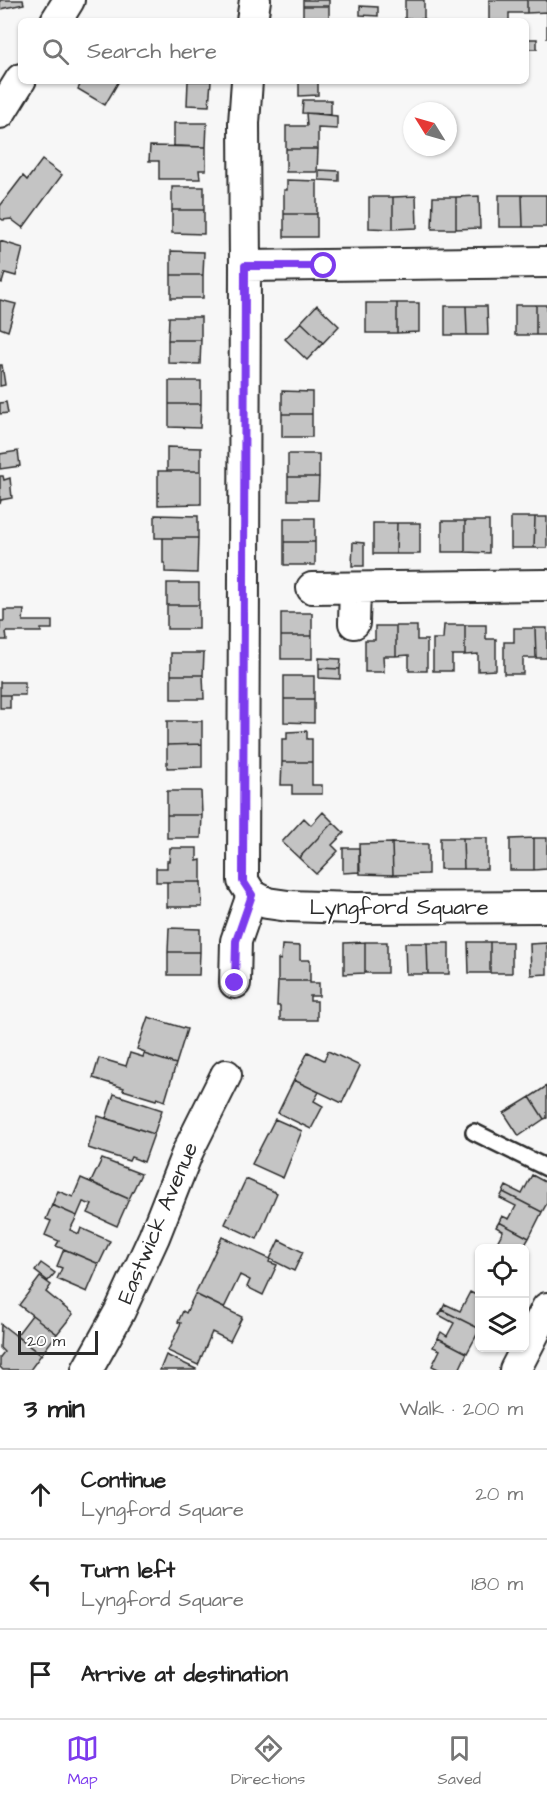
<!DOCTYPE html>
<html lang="en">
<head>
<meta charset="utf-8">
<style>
	:root { --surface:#fff; --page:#f6f6f6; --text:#222; --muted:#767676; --line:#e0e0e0; --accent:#7c3aed }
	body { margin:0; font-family:"Architects Daughter",sans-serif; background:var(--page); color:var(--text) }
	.controls { position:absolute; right:18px; bottom:18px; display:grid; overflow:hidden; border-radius:9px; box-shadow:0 2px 4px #0004 }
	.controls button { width:54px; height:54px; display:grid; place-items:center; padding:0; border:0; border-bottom:2px solid var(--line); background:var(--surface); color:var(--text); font:30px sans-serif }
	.compass { position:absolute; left:403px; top:102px; width:54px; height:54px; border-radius:50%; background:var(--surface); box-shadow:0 2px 4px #0004; rotate:307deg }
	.scale { position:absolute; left:18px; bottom:15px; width:80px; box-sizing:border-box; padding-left:6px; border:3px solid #2b2b2b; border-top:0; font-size:16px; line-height:21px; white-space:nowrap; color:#2b2b2b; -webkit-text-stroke:4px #fff; paint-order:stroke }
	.stop { position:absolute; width:18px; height:18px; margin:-14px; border:4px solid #7c3aed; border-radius:50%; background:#fff }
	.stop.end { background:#7c3aed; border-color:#fff; box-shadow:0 2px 6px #0008 }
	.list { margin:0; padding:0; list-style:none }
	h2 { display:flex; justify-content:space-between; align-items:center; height:78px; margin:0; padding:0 24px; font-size:26px }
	h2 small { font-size:20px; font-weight:400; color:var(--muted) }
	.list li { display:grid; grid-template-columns:39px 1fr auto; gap:18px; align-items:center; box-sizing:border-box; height:90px; padding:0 24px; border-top:2px solid var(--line) }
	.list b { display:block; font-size:22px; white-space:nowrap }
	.list p { margin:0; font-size:20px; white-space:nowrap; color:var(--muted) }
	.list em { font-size:20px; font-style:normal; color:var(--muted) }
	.icon { flex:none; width:33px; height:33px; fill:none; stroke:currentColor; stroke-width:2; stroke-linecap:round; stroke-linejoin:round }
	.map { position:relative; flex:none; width:547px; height:1370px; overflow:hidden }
	.search { position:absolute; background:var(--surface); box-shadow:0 2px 4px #0004; left:18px; right:18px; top:18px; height:66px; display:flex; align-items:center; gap:15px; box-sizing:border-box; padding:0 21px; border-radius:9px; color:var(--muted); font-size:22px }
	.sheet { height:348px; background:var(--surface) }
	nav { display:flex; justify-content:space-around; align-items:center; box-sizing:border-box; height:84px; border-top:2px solid var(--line); background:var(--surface); font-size:16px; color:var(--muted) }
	nav a { display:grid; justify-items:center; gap:3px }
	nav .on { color:var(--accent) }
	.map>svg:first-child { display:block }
</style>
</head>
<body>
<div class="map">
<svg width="547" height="1370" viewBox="0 0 547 1370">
	<rect width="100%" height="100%" fill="#f7f7f7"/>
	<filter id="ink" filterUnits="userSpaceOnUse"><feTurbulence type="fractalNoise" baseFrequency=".0167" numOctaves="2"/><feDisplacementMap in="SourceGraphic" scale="12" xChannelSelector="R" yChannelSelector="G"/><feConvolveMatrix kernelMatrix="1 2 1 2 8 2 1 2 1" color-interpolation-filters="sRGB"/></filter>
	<g filter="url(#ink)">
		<path fill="#c4c4c4" stroke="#2b2b2b" stroke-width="1.5" d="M0,0H23L24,4L0,9Z
			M303,0H329V6H303Z
			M405,0H424V19H405Z
			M489,0H527V13H509V21H489Z
			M527,0H547V39V12L527,13Z
			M303,6H329V18H303Z
			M360,6L378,7V16L360,15Z
			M526,39H537V49H526Z
			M82,81H119L105,105L78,89Z
			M188,81H211L209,106L187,105Z
			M299,81H318V95L299,96Z
			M303,100H331V114L302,113Z
			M306,113L337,116V129L318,128V149H286V126H307Z
			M174,123H207L206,147L174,146Z
			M150,146L206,147V170H199L200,179H159V161H149Z
			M286,149H318L317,172H286Z
			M42,160L62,175L23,228L11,219L3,220L0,218V206L23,176L27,180Z
			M319,170L339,171V181L319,180Z
			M287,180L317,181V214H284V190H287Z
			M172,187H204V210H172Z
			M499,195H522L523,227H499Z
			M522,195H546V227H523Z
			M416,196L417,228L393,229V197Z
			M479,196L480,228L456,229V197Z
			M369,197H393V229L369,228Z
			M433,197H456V229H432Z
			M172,210H204V234L172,233Z
			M284,214H317V237H284Z
			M0,241L23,248L16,276L5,273L2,283L0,282Z
			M171,251L204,252L203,275H171Z
			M171,275H203V298H171Z
			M0,300L16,304L8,331L0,328Z
			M366,303H397V333H366Z
			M397,303H419V332L397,333Z
			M317,305L339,326L323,343L301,322Z
			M515,305H536V335H515Z
			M536,305H547V335H536Z
			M445,306H466L467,335H445Z
			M466,306H487L488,335H467Z
			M169,317H201V340H168Z
			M301,322L323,343L307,360L285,339Z
			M168,340H201L200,364L168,363Z
			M0,365H2L5,385L0,386Z
			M169,381H201V404H169Z
			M282,391L312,392V414H282Z
			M6,402L8,413L0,414V403Z
			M169,404H201L200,428L169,427Z
			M282,414H312V437H282Z
			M167,447L201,448V471H167Z
			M18,451L20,466L0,469V454Z
			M288,454H319V477H288Z
			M158,471H201V504L158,505Z
			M0,476H3L4,480L10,478L12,498L1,500L0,504Z
			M288,477H319L318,500H288Z
			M155,515L198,516V538H155Z
			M511,517H535L534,548H511Z
			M535,517H547V548H534Z
			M284,518H315V542H284Z
			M442,521H465V552H442Z
			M465,521H489V553L465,552Z
			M373,523H397L396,554H373Z
			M397,523H420V554H396Z
			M163,538H198L197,573L165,572V563H163Z
			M284,542H315V565H284Z
			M353,542L364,543V566H352Z
			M167,583H199V605H167Z
			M167,605H199V629H167Z
			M4,610H24L23,621H52V629H41V632H6L7,640H0V621H4Z
			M281,613H312V636H281Z
			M444,625H465V655H452V671H433V639H443Z
			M465,625H486V639H496V670L478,671V654L465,655Z
			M375,626H396V656H383L384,672H365V640H375Z
			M396,626H417V640H427V671H409V655L396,656Z
			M514,628H535L536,658H523V674H504V642H514Z
			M535,628H547V658H536Z
			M281,636H312V659H281Z
			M171,653H204L203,675H171Z
			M319,658L341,659L340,669L319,668Z
			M319,668L340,669V679L319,678Z
			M171,675H203L204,699H171Z
			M284,676H314V699H284Z
			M0,682H25V695H0Z
			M0,695H10V708H0Z
			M284,699H314V723L284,722Z
			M167,721H202V744L167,745Z
			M307,731V739H312V762H282V739H287V732Z
			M202,744V767L167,768V745Z
			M282,762H312V785H322V794H292V785H281Z
			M167,791H201L202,815H167Z
			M323,812L333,822L299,858L282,842L304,818L311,825Z
			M167,815H202L201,838H167Z
			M333,822L344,833L332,845L338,851L316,874L299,858Z
			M440,838H463L464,869H440Z
			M463,838H487V869H464Z
			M534,838V870H510V839Z
			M534,838H547V869L534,870Z
			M392,843L428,844V874L393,875Z
			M392,843L393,875L360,874L359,844Z
			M170,848H197V861L201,860V882H156V868H167V861H169Z
			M343,848H359V872L343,873Z
			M167,882H201L202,907H167Z
			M169,928L200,929V952H168Z
			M365,942V973L344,974V943Z
			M365,942H387V973H365Z
			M468,942H490V973H469Z
			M490,942H512V973H490Z
			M405,943H427L428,974H406Z
			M427,943H449V974H428Z
			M547,943V974L531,975L530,944Z
			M282,945L300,946V960H310V981H278V959L281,960Z
			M168,952H200L199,975H168Z
			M278,981H310V983H319V996H310V1001H317V1020H280V1006H277Z
			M148,1017L187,1029L176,1064L144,1054L145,1052L137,1049Z
			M328,1051L360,1066L342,1103L294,1080L308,1052L324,1060Z
			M130,1053L143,1057L144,1054L176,1064L165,1101L157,1098L156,1100L123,1090L124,1088L93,1078L99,1058L126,1066Z
			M294,1080L319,1092L314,1101L323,1106L311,1129L278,1113Z
			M547,1086V1118L544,1119L530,1097Z
			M114,1094L162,1110L154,1134L106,1118Z
			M530,1097L544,1119L519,1136L504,1113Z
			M98,1116L154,1134L144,1162L131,1157L129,1161L88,1148Z
			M275,1119L302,1131L283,1178L252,1164Z
			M102,1159L141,1174L129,1199L91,1182Z
			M532,1175L547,1183V1203L542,1212L503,1192L506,1186L522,1194Z
			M81,1178L129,1199L117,1226L88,1213L92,1205L83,1202L77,1216L52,1205L58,1191L73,1197Z
			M246,1179L277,1193L257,1239L225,1224Z
			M503,1192L542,1212L529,1238L499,1222L502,1216L509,1219L516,1206L500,1198Z
			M52,1205L77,1216L70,1230L79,1234L81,1228L110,1241L99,1264L56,1246L59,1241L45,1235L51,1221L46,1219Z
			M499,1222L529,1238L523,1248H494L503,1231L496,1227Z
			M222,1237L270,1259L269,1262L277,1265L263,1295L247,1287L250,1280L240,1275L224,1308L195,1294Z
			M279,1240L303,1252L294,1271L270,1259Z
			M64,1249L99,1264L87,1292L57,1279L62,1268L57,1266Z
			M41,1263L55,1273L48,1281L35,1271Z
			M40,1277L51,1285L46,1292L73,1314L57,1334L19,1305Z
			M470,1292L480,1297V1329L442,1310L445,1304L460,1311Z
			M195,1294L242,1317L230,1341L212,1332L198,1365L168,1351L181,1323L178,1322L183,1311L186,1313Z
			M442,1310L480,1329L467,1353L438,1338L441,1332L447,1336L454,1323L439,1315Z
			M32,1315L57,1334L41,1355L16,1336Z
			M1,1324L41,1355L30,1370H3L0,1367V1357L4,1352L0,1348Z
			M438,1338L467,1353L459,1370H440L432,1366L440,1350L433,1347Z
			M166,1355L196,1369L195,1370H160Z"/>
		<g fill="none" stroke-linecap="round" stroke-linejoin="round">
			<g stroke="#2b2b2b" stroke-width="20">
				<path id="service" d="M474,1132L547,1168"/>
			</g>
			<g stroke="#2b2b2b" stroke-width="34">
				<path id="minor" d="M56,21L69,0
					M252,21L255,0
					M247,81L244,123L245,266L547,262
					M0,113L21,79
					M245,266L243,881L252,895L267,903L288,906L354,908L547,907
					M312,588L547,585
					M354,623L355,588
					M235,983L236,941L252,895
					M87,1370L120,1311L154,1237L188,1151L226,1075
					M515,1370L547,1308"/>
			</g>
			<use href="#service" stroke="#fff" stroke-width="15"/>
			<use href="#minor" stroke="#fff" stroke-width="30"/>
		</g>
	</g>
	<g fill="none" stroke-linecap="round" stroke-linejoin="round" filter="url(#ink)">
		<path stroke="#7c3aed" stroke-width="8" d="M235,983L236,941L252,895L243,881L245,266H324"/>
	</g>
	<g text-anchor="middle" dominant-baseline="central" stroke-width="4.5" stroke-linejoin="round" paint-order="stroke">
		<g font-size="22" fill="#2b2b2b" stroke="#fff">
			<text x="399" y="907">Lyngford Square</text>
			<text transform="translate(158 1223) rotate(-67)">Eastwick Avenue</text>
		</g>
	</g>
</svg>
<div class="controls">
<button><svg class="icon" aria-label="locate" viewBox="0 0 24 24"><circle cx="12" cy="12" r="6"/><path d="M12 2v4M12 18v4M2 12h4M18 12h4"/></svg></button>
<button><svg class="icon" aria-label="layers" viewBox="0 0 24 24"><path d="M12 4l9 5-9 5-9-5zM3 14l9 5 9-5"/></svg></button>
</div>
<svg class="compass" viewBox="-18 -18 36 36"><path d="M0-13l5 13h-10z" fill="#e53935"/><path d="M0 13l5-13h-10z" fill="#767676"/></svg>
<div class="scale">20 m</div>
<div class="stop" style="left:324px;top:266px"></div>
<div class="stop end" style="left:235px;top:983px"></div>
<div class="search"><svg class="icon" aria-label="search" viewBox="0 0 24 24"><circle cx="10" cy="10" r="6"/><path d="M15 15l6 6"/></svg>Search here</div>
</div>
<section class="sheet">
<h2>3 min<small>Walk · 200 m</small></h2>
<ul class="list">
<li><svg class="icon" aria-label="ahead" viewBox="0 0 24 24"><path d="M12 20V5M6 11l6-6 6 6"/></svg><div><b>Continue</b><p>Lyngford Square</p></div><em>20 m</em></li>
<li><svg class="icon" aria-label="left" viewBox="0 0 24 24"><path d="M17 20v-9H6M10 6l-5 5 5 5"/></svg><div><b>Turn left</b><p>Lyngford Square</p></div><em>180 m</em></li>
<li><svg class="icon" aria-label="arrive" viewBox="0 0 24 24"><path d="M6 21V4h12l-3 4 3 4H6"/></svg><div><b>Arrive at destination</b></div></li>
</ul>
</section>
<nav>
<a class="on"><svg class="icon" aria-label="map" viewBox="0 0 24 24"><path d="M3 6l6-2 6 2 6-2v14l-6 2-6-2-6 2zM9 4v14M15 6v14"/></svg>Map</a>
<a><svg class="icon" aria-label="directions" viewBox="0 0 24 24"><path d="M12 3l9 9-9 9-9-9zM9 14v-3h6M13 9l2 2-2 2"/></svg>Directions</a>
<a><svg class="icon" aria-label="saved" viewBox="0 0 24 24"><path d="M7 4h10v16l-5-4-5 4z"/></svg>Saved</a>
</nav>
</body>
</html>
